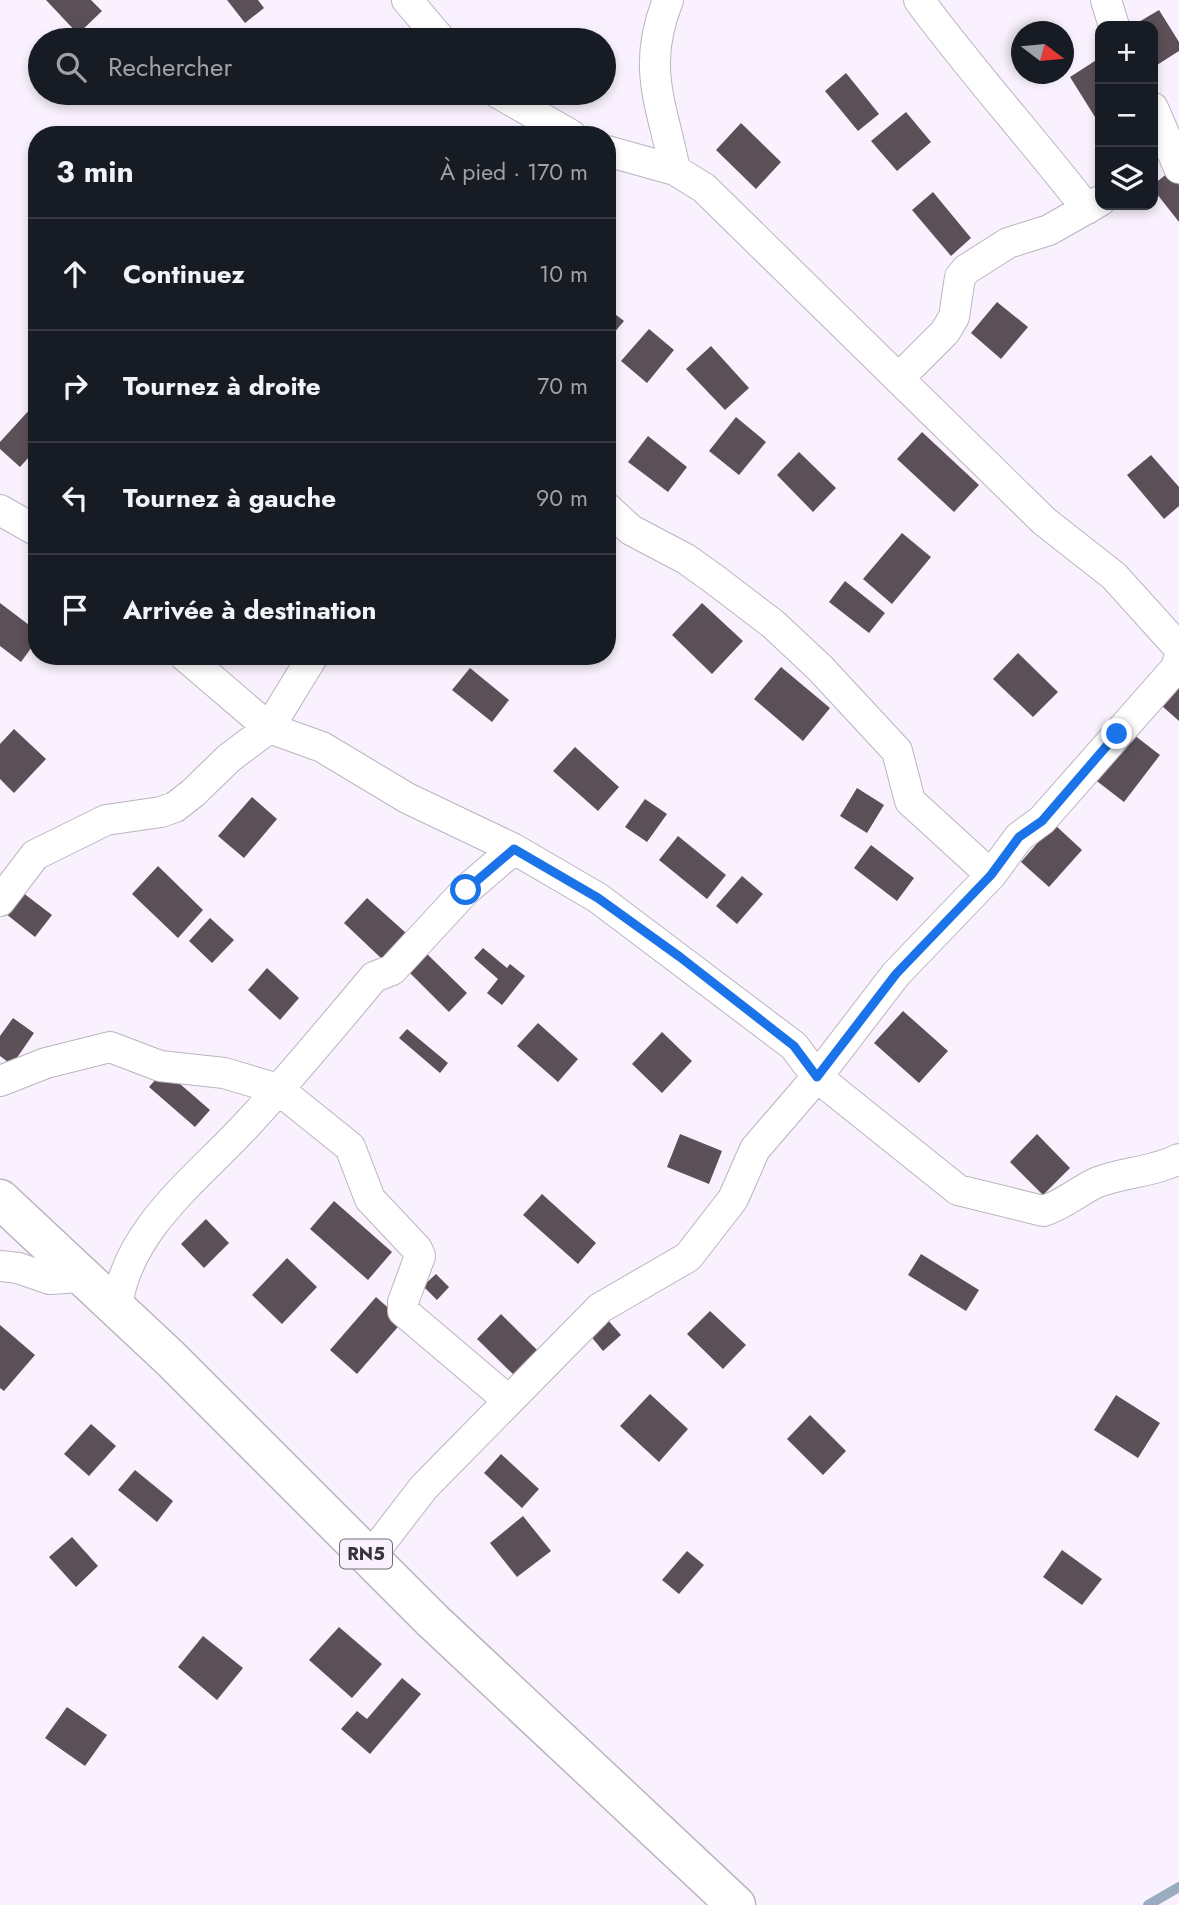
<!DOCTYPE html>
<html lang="fr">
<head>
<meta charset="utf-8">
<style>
	:root { --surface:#171b24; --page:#20242c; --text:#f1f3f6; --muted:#9ea1a6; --line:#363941 }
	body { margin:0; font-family:Jost,sans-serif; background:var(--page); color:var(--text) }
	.controls { position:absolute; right:21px; top:21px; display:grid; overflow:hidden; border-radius:14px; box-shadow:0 4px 10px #0003 }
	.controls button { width:63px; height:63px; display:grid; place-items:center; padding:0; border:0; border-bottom:2px solid var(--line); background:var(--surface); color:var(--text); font:35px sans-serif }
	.compass { position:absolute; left:1011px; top:21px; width:63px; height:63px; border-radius:50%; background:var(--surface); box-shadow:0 4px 10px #0003; rotate:106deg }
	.stop { position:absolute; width:21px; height:21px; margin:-16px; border:5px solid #1a73e8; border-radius:50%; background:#fff }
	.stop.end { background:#1a73e8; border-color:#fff; box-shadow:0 2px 7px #0008 }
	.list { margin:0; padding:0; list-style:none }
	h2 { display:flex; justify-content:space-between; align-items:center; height:91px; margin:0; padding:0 28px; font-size:30px }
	h2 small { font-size:23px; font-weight:400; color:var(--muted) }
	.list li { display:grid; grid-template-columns:46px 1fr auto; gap:21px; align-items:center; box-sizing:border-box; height:112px; padding:0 28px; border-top:2px solid var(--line) }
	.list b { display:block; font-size:26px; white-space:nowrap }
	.list em { font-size:23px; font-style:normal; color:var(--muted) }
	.icon { flex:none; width:38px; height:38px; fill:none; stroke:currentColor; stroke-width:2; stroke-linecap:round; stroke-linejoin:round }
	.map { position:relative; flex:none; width:1179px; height:1905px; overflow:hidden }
	.search { position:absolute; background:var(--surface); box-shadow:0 4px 10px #0003; left:28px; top:28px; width:588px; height:77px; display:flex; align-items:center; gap:18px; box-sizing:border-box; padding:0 24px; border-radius:38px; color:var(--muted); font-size:26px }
	.panel { position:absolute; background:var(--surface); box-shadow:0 4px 10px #0003; left:28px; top:126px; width:588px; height:539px; border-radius:28px }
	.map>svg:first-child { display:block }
</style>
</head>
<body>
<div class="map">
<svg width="1179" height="1905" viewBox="0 0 1179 1905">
	<rect width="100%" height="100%" fill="#f9f2fe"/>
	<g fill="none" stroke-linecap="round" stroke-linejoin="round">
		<path stroke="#9aacbf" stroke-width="10" d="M1148,1905L1179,1887"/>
	</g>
	<path fill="#5b5057" d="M46,0H91L102,11L78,34Z
		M227,0H258L264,8L245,23Z
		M1159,10L1179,42V51L1157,65L1153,58V26H1132Z
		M1098,59L1100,114L1095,117L1070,77Z
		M846,73L879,114L858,131L825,91Z
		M906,112L931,142L897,171L871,141Z
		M741,123L781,162L756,189L716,150Z
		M1169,172L1179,185V222L1153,189V185Z
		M933,192L971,238L951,256L912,210Z
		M997,302L1028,327L1001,359L971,333Z
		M607,308L624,321L607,341Z
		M649,329L674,350L647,383L621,361Z
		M711,346L749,388L725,410L686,369Z
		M32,407L37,410V448L20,467L0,449V442Z
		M736,417L766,442L739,475L709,451Z
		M922,432L979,485L954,512L897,459Z
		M648,436L687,467L668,492L628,462Z
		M799,452L836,488L813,512L777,475Z
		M1151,455L1179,487V506L1164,519L1127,475Z
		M902,533L931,557L892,604L863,579Z
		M845,581L885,613L869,633L829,602Z
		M0,603L37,631V640L21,662L0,646Z
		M702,603L743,641L712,674L672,635Z
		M1018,653L1058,692L1033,717L993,679Z
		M781,667L830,708L803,741L754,699Z
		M470,668L509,700L492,722L452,690Z
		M1179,687V721L1162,706Z
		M1125,728L1160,755L1124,802L1089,775Z
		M14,729L46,759L14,793L0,779V744Z
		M575,747L619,787L598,811L553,771Z
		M857,788L884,805L867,833L840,816Z
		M252,797L277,819L244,858L218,836Z
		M645,799L667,814L647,842L625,827Z
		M1054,824L1082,850L1049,887L1021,862Z
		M678,836L726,875L707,899L659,860Z
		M871,845L914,878L897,901L854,868Z
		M158,866L203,910L178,938L132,894Z
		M742,876L763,894L737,924L716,906Z
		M18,889L52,915L35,937L1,910Z
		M367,898L406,933L382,959L344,923Z
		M210,918L234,940L212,963L189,941Z
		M483,948L507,968L510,964L525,976L502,1005L487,993L498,979L474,958Z
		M426,953L467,993L449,1012L408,971Z
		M267,968L299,998L280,1020L248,990Z
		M903,1011L948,1051L919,1083L874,1043Z
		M13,1018L34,1033L12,1065L0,1056V1036Z
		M538,1023L578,1059L558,1082L517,1046Z
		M407,1029L448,1063L440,1073L399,1038Z
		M662,1032L692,1061L662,1093L632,1064Z
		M164,1070L210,1110L195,1127L149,1087Z
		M680,1134L722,1151L709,1184L667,1167Z
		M1037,1134L1070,1168L1043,1195L1010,1162Z
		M542,1194L596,1243L578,1264L523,1215Z
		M334,1201L392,1252L368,1280L310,1229Z
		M206,1219L229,1243L204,1268L181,1244Z
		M921,1254L979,1290L966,1311L908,1275Z
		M287,1258L317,1287L282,1324L252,1295Z
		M436,1274L449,1287L437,1300L423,1286Z
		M376,1297L403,1321L357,1374L330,1350Z
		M710,1311L746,1345L723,1369L687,1334Z
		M501,1314L539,1352L515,1376L477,1339Z
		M607,1319L621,1335L603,1351L589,1334Z
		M0,1325L35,1355L4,1391L0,1388Z
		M650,1394L688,1429L659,1462L620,1426Z
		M1116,1395L1160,1423L1138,1458L1094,1430Z
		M810,1415L846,1451L823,1475L787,1439Z
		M91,1424L116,1446L89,1476L64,1454Z
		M501,1454L539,1489L522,1508L484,1473Z
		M135,1470L173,1501L157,1522L118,1490Z
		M523,1516L551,1551L517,1577L490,1543Z
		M72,1537L98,1566L76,1587L49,1557Z
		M1062,1550L1102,1579L1082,1605L1043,1577Z
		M687,1551L704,1565L679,1594L662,1580Z
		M339,1627L382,1664L352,1698L309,1660Z
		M203,1636L243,1668L217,1700L178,1667Z
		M402,1678L421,1694L370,1754L341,1729L357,1711L367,1719Z
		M67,1707L107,1735L85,1766L45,1738Z"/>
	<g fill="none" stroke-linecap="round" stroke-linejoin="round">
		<g stroke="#bab4bf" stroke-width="32">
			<path id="minor" d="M407,0L441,40
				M668,0C641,68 662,104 675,170
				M919,0C972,72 1032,138 1087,209
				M1106,0L1114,26
				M498,93L571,135
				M1153,108L1179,168
				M607,151L675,170L704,188L1044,521L1114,576L1179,648
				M900,377L945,332L954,317L960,277L967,269L1008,243L1049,230L1100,201
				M607,508L631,530L686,559L714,579L773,624L820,668L897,751L910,801L991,875
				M0,510L37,531
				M185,656L269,728L322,747L407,798L514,849L598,898L794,1046L817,1077L958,1190L1043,1211C1064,1205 1079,1190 1098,1182C1125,1172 1153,1172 1179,1159
				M0,901L35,855L106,820L161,812L175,807L193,793L229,758L269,728L313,656
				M0,1081L46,1063L110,1047L160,1066L224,1073L278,1089L350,1147L370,1199L417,1249L420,1256L403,1302V1311L508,1400
				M0,1266L18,1268L50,1279L80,1277
				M117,1307C127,1227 201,1176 252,1119C294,1073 334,1025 374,977L392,970L466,890L514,849
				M370,1557L424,1487L600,1308L688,1257L733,1199L755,1149L817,1077L896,974L991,875L1019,837L1042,820L1176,668L1179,658"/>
		</g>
		<g stroke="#bab4bf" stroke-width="41">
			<path id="trunk" d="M0,1199L170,1358L433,1621L736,1905"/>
		</g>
		<use href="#minor" stroke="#fff" stroke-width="30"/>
		<use href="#trunk" stroke="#fff" stroke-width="38"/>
	</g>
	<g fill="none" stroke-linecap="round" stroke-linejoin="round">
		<path stroke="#1a73e8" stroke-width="9" d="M466,890L514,849L598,898L680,957L794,1046L817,1077L896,974L991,875L1019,837L1042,821L1117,734"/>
	</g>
	<g text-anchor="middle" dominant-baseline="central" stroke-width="7" stroke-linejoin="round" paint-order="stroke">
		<rect fill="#f9f2fe" stroke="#706d73" stroke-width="2" x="340" y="1539.5" width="52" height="29" rx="5"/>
		<g font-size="18" font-weight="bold" fill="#363438">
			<text x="366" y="1554">RN5</text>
		</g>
	</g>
</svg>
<div class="controls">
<button>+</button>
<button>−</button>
<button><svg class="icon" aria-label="layers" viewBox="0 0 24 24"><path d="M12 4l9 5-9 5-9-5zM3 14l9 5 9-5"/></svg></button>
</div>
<svg class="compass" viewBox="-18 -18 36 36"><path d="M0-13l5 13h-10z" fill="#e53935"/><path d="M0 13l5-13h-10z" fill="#9ea1a6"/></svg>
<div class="stop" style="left:466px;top:890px"></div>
<div class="stop end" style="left:1117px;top:734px"></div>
<div class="search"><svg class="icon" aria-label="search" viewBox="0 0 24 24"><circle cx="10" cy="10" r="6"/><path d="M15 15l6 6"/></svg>Rechercher</div>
<section class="panel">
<h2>3 min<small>À pied · 170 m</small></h2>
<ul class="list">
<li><svg class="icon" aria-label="ahead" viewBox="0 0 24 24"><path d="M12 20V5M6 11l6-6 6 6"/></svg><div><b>Continuez</b></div><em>10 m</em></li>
<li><svg class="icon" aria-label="right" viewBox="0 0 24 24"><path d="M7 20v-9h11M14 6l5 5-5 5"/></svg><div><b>Tournez à droite</b></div><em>70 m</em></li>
<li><svg class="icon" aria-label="left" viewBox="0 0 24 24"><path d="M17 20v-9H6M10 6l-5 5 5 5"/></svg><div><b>Tournez à gauche</b></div><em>90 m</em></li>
<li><svg class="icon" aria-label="arrive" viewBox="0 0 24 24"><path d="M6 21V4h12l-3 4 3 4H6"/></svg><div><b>Arrivée à destination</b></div></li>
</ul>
</section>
</div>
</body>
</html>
